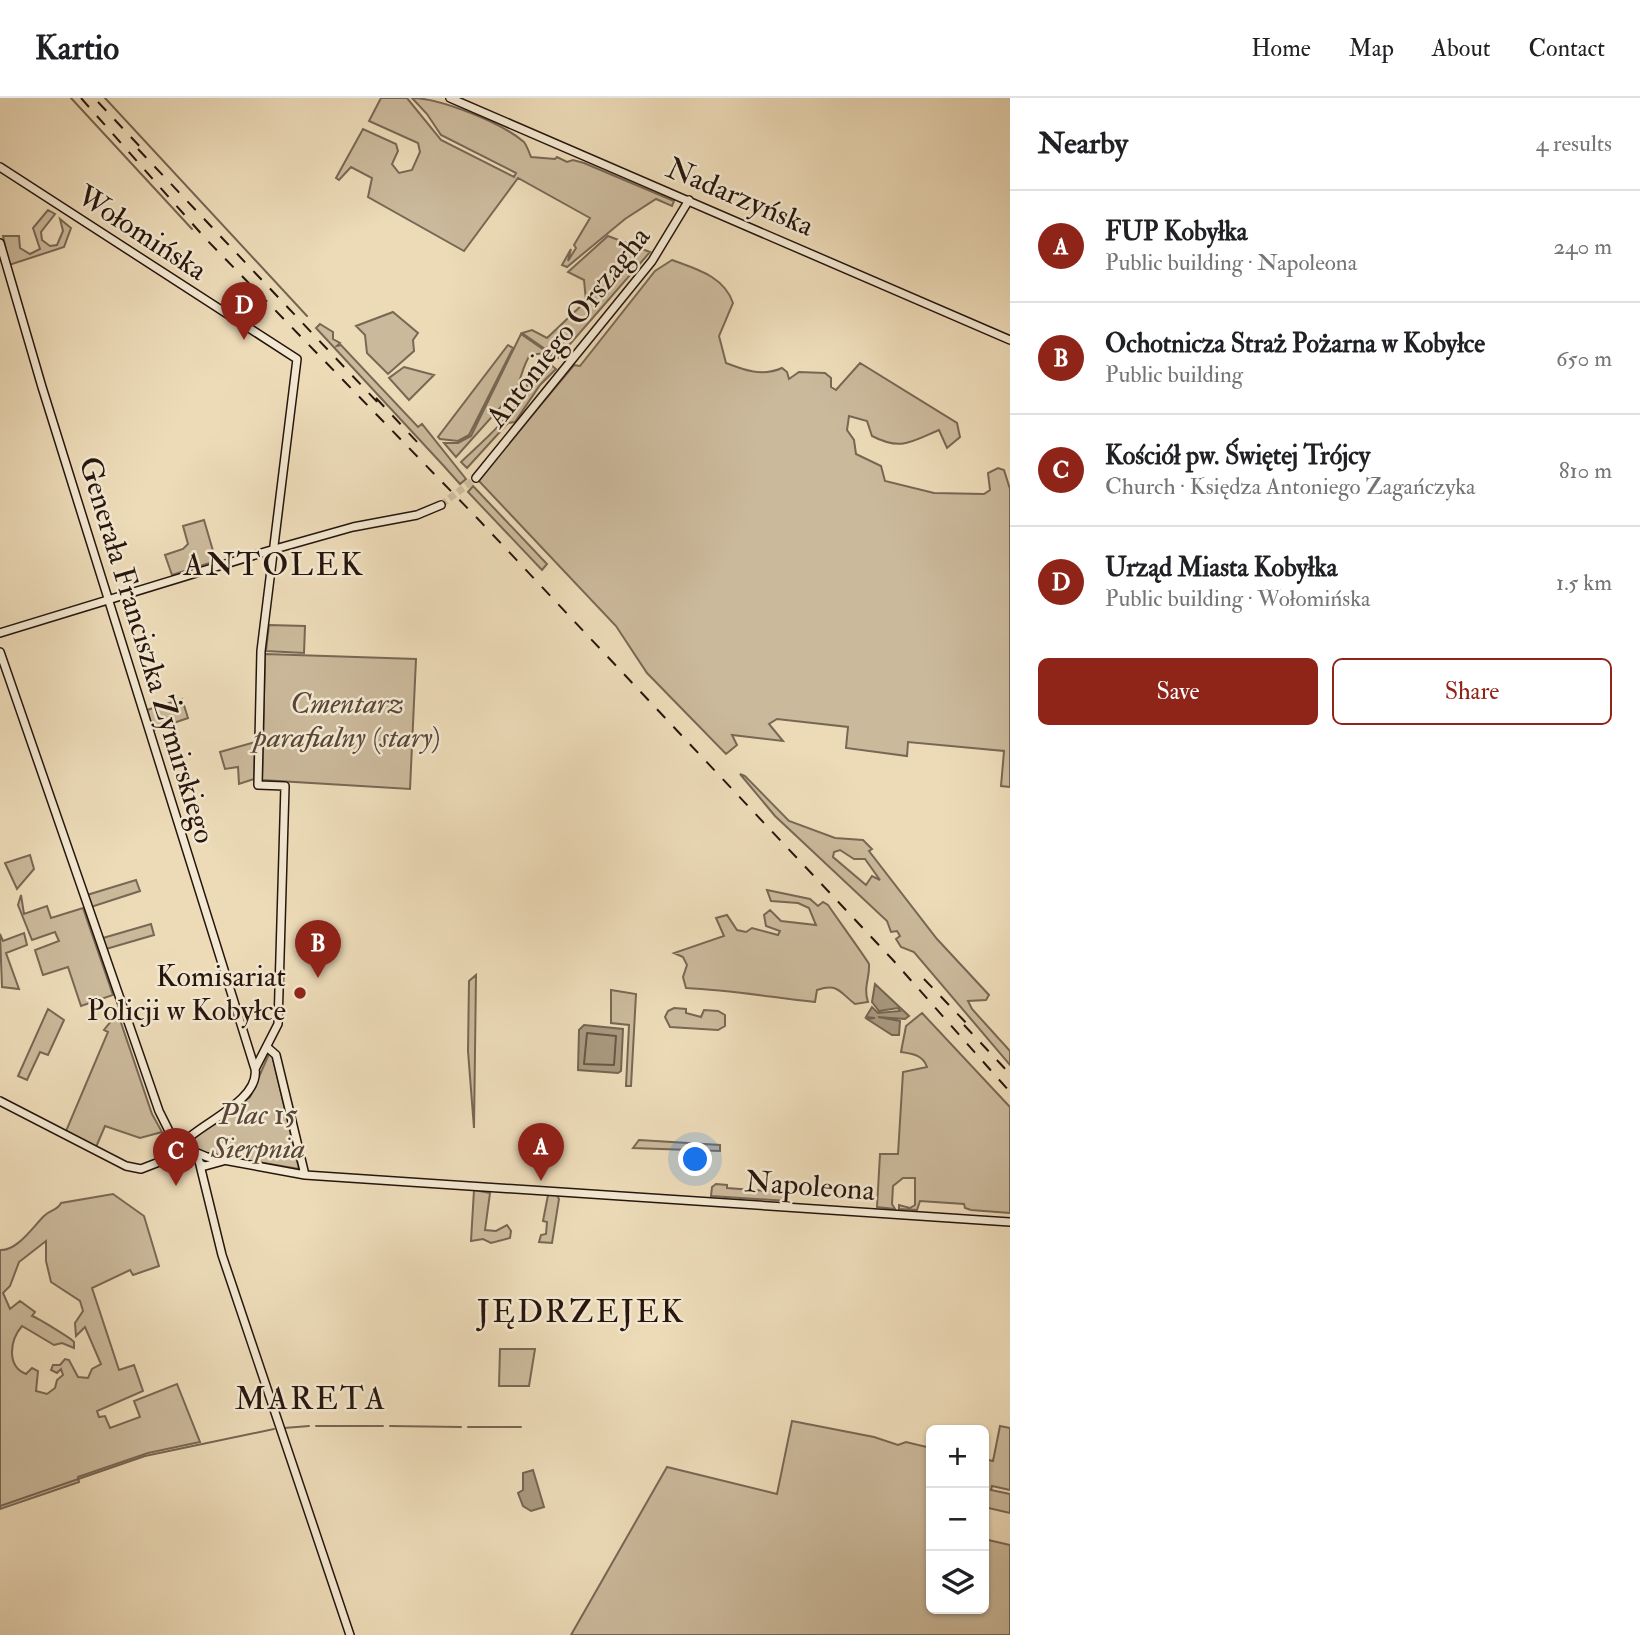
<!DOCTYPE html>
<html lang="en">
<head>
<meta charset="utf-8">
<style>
	:root { --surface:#fff; --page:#f2f2f2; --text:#202124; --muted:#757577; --line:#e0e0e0; --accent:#8f2418 }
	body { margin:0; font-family:"IM FELL Double Pica",serif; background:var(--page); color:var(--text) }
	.controls { position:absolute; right:21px; bottom:21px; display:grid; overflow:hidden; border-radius:10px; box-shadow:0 2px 5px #0004 }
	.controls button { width:63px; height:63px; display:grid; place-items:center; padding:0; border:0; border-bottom:2px solid var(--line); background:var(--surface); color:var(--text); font:35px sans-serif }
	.you { position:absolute; left:696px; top:1062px; width:24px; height:24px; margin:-18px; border:5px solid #fff; border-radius:50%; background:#1a73e8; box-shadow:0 0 0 10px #1a73e833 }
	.badge { display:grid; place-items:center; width:46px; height:46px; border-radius:50%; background:var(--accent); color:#fff; font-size:23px; font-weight:700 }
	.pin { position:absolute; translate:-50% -58px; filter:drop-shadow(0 2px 4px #0008) }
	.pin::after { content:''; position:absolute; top:37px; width:24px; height:21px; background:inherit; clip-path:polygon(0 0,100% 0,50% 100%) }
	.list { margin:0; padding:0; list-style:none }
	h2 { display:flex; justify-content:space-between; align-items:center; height:91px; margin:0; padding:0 28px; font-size:30px }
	h2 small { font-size:23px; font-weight:400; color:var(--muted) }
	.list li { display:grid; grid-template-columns:46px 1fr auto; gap:21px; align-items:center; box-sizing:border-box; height:112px; padding:0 28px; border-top:2px solid var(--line) }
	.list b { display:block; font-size:26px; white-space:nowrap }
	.list p { margin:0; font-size:23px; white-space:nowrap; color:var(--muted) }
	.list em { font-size:23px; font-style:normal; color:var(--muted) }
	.actions { display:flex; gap:14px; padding:21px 28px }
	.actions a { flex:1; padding:16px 0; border:2px solid var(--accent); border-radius:10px; text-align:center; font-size:24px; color:var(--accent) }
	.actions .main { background:var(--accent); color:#fff }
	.icon { flex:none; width:38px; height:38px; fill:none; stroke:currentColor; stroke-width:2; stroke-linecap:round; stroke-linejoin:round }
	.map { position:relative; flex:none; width:1010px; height:1537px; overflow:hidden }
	header { display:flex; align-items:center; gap:42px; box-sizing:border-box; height:98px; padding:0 35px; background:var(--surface); border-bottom:2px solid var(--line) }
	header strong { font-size:33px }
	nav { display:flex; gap:38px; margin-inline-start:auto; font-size:24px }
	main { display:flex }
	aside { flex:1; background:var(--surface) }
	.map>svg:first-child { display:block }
</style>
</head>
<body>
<header>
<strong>Kartio</strong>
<nav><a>Home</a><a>Map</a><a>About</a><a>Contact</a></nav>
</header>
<main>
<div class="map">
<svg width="1010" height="1537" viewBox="0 0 1010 1537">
	<rect width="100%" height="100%" fill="#eddbb8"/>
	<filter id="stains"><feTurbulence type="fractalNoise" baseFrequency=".00286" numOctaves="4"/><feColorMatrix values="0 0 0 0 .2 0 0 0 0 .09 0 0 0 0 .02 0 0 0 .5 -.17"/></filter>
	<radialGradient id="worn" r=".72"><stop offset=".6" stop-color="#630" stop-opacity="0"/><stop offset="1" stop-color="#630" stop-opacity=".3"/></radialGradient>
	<path fill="#cbb99b" stroke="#786754" stroke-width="2" fill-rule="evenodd" d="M381,0H407L441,42L514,79L516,75L441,37L427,16L412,0C440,0 502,25 524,44C527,48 529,54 531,59L555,61L557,59L567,64L573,62L584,65L674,103L672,108L656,101L625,121L567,169L562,167L571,151L568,163L576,150L574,147L590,120L518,80L464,153L368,99L372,80L351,69L339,82L336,80L363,31L396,46L398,53L392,66L399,75L412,72L420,54L418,45L369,23Z
		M48,112L55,116L41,134L42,142L50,148L57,147L63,133L60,121L71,130L64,149L9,167L3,138H19L20,150L30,156L40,151L33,130Z
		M608,138L650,154L558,260L522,235L532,232L547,240L586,203L584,182L568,174Z
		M672,162C696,171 724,178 733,205L719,238L726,265C744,272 762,279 782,270L787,274L789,281L799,274L825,275L831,280V289L836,292L860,265L957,325L960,339L947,350L939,332C911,344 901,353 872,338L867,323L849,318L847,332L854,342L856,356L881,368L885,383L934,395L984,396L990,392L988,375L998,370L1004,372L1010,391V689L1001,688L1004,653L908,644L907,658L846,650L848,629L777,621L769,626L783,643L732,637L737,647L726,656L647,575L616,528L478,382L574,267L580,268L655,173Z
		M393,214L418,235L413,242L414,253L388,276L367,255L365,237L356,228Z
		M320,226L333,234V241L340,245L337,248L341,247L418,329L422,326L466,381L460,386L442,366L316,230Z
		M521,236L557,261L545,255L530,257C522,269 522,280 515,293L456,359L444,345H458L471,338Z
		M508,247L513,250L469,337L458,343L440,341L438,339Z
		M547,264L556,271L540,287L515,324L508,325L467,370L461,364C482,344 509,321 524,295C531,282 528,264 547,264Z
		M404,269L434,277L409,302L389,280Z
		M473,388L547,466L542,472L468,394Z
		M204,422L216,463L172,477L165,457L183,451L188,446L183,428Z
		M269,527L305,528L304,555L266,553Z
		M265,556L416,561L410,691L262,682Z
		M182,601L188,620L153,632L147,612Z
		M255,644L254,681L239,686L238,669L225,671L220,654Z
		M740,676L745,678L789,723L835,740L863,742L872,751L869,753L937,841L989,897L986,902L968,903L972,911L1010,953V967L914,854L901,849L896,841L900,838L897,833L891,834L887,823L775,718ZM840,752L854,761H865L880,782L872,778L866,787L833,759L834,754Z
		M30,757L34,771L17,791L5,765Z
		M136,782L140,793L91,809L87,797Z
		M767,792L810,801L818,808L823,804L828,807C834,816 868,863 869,866C870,880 863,889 868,904L855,906C839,894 839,885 817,892L815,904C770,899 730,892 686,890L683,879L687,867L683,859L674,855L724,838L716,820L727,817L737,832L746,834L752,830L778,837L780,833L766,828L764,817L770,812L781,823L816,827L809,810L798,805L771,803Z
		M21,797L24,816L47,808L51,820L83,810L113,897L81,908L68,869L43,877L35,852L59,843L55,834L32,842L18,807Z
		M151,826L154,837L106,851L103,840Z
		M24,835L27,847L6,855L19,891L2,889L0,836L3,843Z
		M476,877L474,1030L468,953L469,883Z
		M611,892L636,896L631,988H626L629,927L611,925Z
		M674,910L686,911V915L701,919L704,912L718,913L725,917V928L718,932L670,929L665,919L668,913Z
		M48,911L64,922L48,957L40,954L27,982L18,978Z
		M922,915L1010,1009V1115L971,1112L965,1110L964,1106L920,1103L917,1112L899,1111V1107L910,1110L915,1107V1080H903L893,1088L892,1106L895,1111L877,1109L880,1056H898L903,974L927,969C923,957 913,956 901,954L906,928Z
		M116,917L119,919L152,1016L162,1034L140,1040L105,1028L96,1049L66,1033L108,934L104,932Z
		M269,956H272L299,1071L199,1054L190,1045L193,1040L250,999Z
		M639,1042L720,1047V1053L633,1050Z
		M716,1086L727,1087V1090L781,1094L784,1091L787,1095V1103L711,1098L712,1089Z
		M474,1092L490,1095L485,1132L496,1133L507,1127L511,1133L510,1140L491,1145L483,1141L471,1143Z
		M113,1096L144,1118L159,1168L133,1177L130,1172L92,1190L119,1272L134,1267L143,1293L97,1313L99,1319L105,1318L110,1330L140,1319L134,1303L177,1286L200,1344L148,1355L78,1379L79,1384L0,1411V1152C17,1153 32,1130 44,1118C51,1111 57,1113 61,1105ZM46,1143V1163L51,1184L80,1203L83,1213L75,1225L76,1238L85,1229L101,1266L92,1271L88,1280L78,1279L69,1262L65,1261L60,1267H53L51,1272L57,1275L61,1271L63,1277L57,1282L55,1290L47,1296L36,1293L38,1273L32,1270L26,1276C6,1268 10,1242 22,1228L54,1247L62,1245L74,1250V1244C72,1241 38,1220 32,1218L35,1214L20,1203L10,1211L3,1195L10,1188L19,1164Z
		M548,1097H557L559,1101L552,1145L539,1144L541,1137L546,1136L547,1124L543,1123Z
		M500,1251H535L529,1288H499Z
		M792,1323L874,1339L898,1347L906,1344L931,1350V1511H984V1441L1010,1447V1537H571L667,1369L777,1396Z
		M1000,1328L1010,1330V1392L992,1388L991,1392L1010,1396V1415L984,1409V1361L993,1363Z"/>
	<path fill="#a9987e" stroke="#756451" stroke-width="2" d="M875,886L909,918L905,921L878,919L900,923L899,937H892L867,921L875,920L866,919L872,909L878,915L900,913L898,910L879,913L872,904Z
		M584,927L623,931L621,973L618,975L578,972L579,932Z
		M533,1372L544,1409L531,1413L523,1408L518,1395L523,1392V1375Z"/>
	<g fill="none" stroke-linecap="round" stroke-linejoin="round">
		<path stroke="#685646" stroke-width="2" d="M587,935L616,938L614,967L584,966Z"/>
		<path stroke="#756451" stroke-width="2" d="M71,0L192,131
			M105,0L307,218
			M316,1328H383
			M390,1328L461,1329
			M468,1329H521
			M284,1330L309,1328
			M0,1408L145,1358L274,1331"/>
		<path stroke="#cfbd9e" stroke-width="7" stroke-dasharray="7 3.5" stroke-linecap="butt" d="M441,407L476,380"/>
		<g stroke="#26150e" stroke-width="10">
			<path id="secondary" d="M450,0L1010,242
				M0,69L297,261L261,553L258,687L285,688L278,926L255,971C260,1002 202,1025 184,1044
				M0,145L42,289L255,971
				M476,380L652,163L689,102
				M0,535L268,453L353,429L417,417L441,407
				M0,554L159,1013L177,1049
				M268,950L276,957L305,1077
				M0,1003L126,1068L141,1071L185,1054L195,1060
				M183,1043L195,1054L207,1059L305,1077L1010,1124
				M199,1063L222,1157L350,1537
				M200,1066L205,1068L223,1063"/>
		</g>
		<use href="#secondary" stroke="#f3e8d1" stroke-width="7"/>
		<path stroke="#26150e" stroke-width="2" stroke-dasharray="12 12" stroke-linecap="butt" d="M81,0L205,140L478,421L892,861L1010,994
			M98,4L146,55
			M138,51L381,308
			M376,300L419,346
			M924,881L972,931
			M964,927L1010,976"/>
	</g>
	<circle fill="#8f2418" stroke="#f3e8d1" stroke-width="2.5" cx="300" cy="895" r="7"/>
	<g text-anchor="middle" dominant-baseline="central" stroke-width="5" stroke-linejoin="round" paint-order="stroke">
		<g font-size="30" fill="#26150e" stroke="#f3e8d1">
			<text transform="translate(740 99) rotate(23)">Nadarzyńska</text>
			<text transform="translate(142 135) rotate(33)">Wołomińska</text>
			<text transform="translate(568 229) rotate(-52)">Antoniego Orszagha</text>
			<text transform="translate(147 552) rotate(73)">Generała Franciszka Żymirskiego</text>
			<text transform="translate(810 1088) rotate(4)">Napoleona</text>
		</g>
		<g font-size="30" font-style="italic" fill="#584638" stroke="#f3e8d1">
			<text x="347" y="605">Cmentarz<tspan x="347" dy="34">parafialny (stary)</tspan></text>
			<text x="258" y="1016">Plac 15<tspan x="258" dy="34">Sierpnia</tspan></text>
		</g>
		<g font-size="30" fill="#26150e" stroke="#f3e8d1" text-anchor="end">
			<text x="286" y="878">Komisariat<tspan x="286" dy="34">Policji w Kobyłce</tspan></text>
		</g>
		<g font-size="32" letter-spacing="2" fill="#26150e" stroke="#f3e8d1">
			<text x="274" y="467">ANTOLEK</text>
			<text x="581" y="1214">JĘDRZEJEK</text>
			<text x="311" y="1301">MARETA</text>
		</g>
	</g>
	<rect width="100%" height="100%" filter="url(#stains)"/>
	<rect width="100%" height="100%" fill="url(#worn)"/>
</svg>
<div class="controls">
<button>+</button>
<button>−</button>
<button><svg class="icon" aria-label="layers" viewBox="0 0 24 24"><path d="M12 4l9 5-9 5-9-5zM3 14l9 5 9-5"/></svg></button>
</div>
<div class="you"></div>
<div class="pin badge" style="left:541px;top:1083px">A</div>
<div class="pin badge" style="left:318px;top:880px">B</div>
<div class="pin badge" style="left:176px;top:1088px">C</div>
<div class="pin badge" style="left:244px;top:242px">D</div>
</div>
<aside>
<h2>Nearby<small>4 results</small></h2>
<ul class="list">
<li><span class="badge">A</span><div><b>FUP Kobyłka</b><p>Public building · Napoleona</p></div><em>240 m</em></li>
<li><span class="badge">B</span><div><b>Ochotnicza Straż Pożarna w Kobyłce</b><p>Public building</p></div><em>650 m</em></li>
<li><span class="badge">C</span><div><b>Kościół pw. Świętej Trójcy</b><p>Church · Księdza Antoniego Zagańczyka</p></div><em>810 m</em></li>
<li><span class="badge">D</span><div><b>Urząd Miasta Kobyłka</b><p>Public building · Wołomińska</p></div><em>1.5 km</em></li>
</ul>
<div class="actions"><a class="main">Save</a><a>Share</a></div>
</aside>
</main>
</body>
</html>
